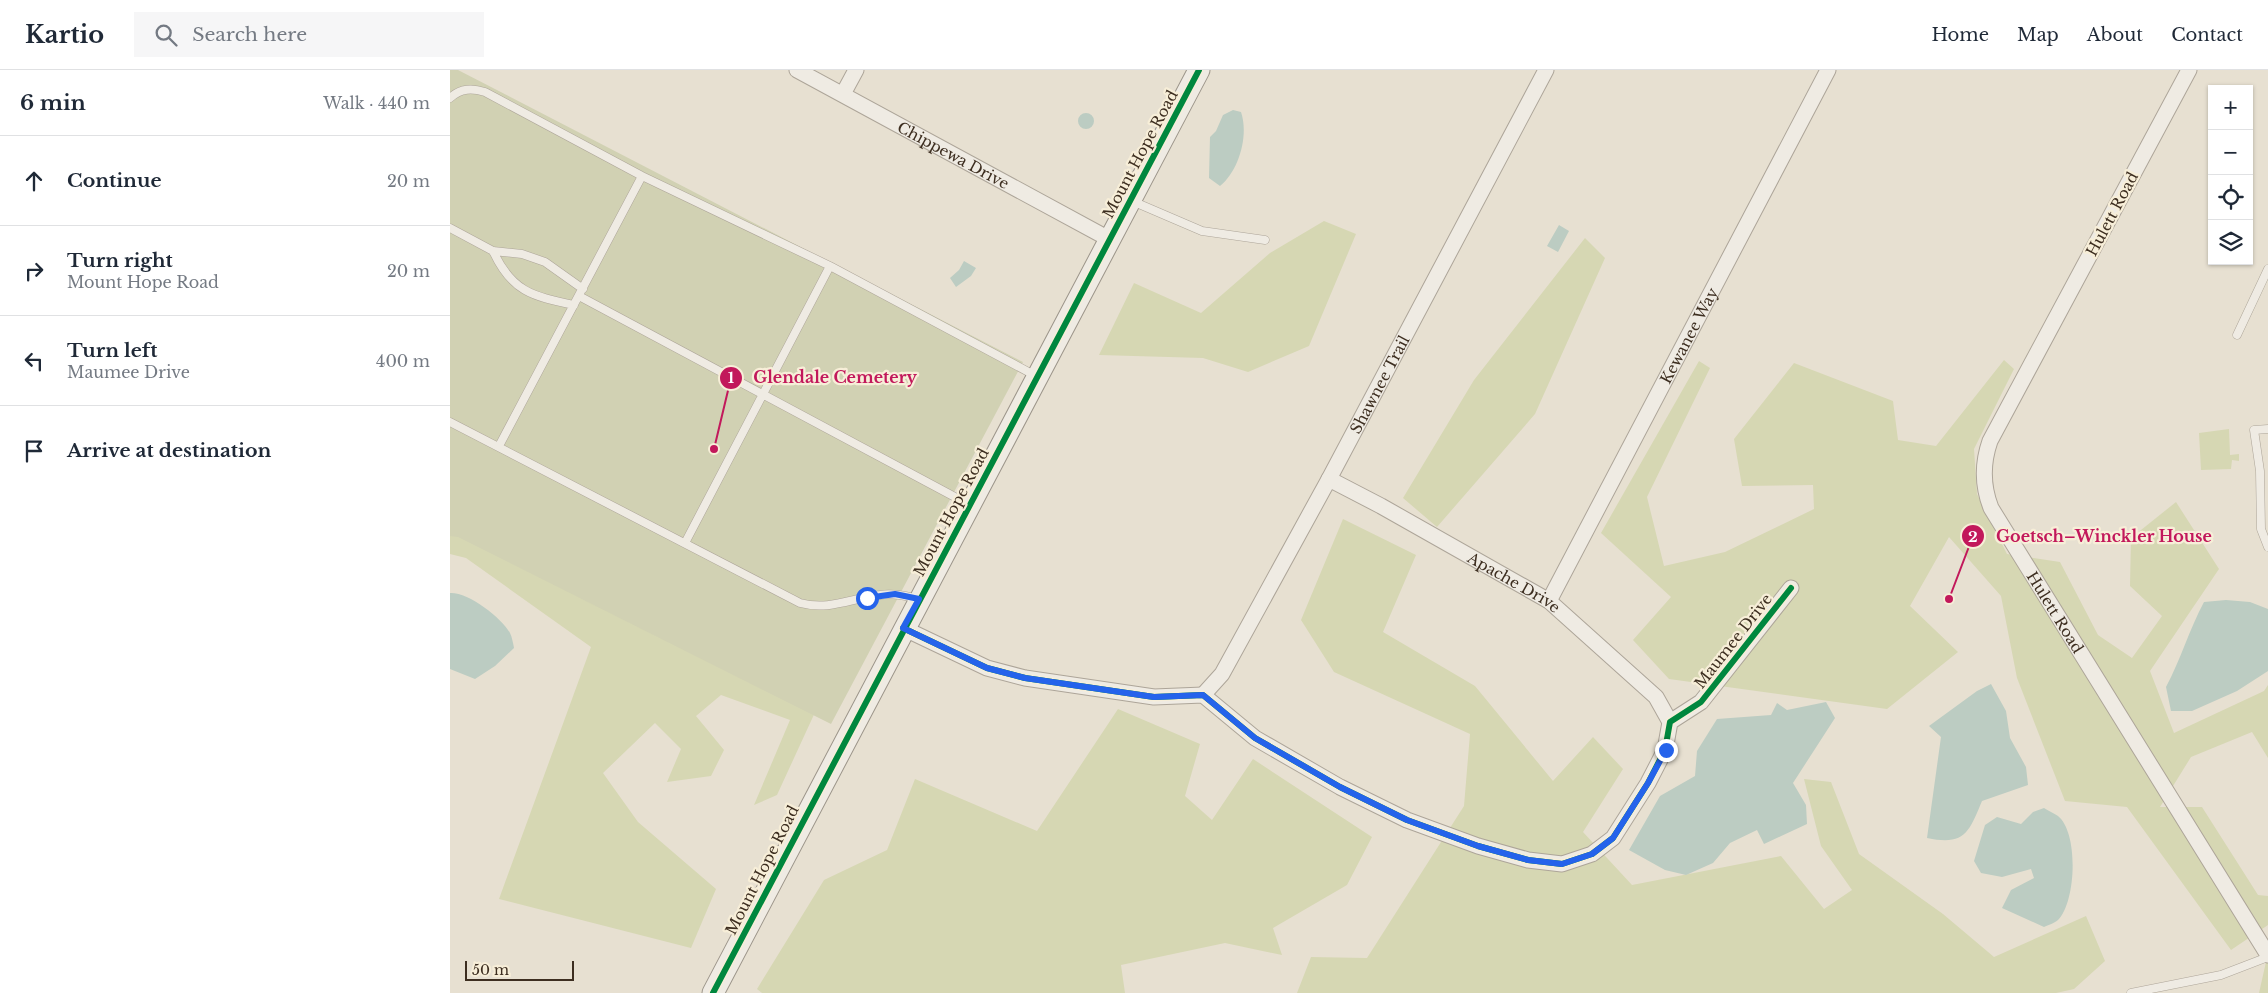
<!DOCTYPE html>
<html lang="en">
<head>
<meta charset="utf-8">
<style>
	:root { --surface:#fff; --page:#f6f6f7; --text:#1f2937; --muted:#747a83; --line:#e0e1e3 }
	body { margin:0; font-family:"Libre Baskerville",serif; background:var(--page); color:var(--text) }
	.controls { position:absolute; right:15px; top:15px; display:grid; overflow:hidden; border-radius:0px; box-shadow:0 1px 4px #0004 }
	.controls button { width:45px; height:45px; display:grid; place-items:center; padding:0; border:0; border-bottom:1px solid var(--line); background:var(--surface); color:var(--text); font:25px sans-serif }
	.scale { position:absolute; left:15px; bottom:12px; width:109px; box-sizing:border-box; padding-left:5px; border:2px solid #3d2e20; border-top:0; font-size:14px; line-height:18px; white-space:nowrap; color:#3d2e20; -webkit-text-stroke:4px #f7eed8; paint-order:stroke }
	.stop { position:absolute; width:15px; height:15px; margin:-11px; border:4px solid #2563eb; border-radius:50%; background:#fff }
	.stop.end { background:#2563eb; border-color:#fff; box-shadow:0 1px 5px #0008 }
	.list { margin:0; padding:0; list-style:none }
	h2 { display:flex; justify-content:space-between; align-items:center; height:65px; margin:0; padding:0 20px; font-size:21px }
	h2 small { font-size:16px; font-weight:400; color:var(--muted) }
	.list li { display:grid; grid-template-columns:32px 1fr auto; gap:15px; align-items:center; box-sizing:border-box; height:90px; padding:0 20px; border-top:1px solid var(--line) }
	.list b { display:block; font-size:19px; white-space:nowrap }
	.list p { margin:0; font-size:16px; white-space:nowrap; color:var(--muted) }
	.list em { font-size:16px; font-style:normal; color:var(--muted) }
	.icon { flex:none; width:28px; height:28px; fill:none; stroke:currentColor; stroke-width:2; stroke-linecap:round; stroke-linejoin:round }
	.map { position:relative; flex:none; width:1818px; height:923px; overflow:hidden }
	header { display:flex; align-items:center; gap:30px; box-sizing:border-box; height:70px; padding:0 25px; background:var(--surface); border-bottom:1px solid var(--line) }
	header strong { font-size:24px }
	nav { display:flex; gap:28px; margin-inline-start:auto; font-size:18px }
	.search { width:350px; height:45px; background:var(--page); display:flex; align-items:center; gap:12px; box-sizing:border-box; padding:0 18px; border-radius:0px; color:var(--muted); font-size:19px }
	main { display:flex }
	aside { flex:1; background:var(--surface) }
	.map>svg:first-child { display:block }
</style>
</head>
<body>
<header>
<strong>Kartio</strong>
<div class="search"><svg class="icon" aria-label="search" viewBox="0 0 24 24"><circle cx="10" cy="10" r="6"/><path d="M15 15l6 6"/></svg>Search here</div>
<nav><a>Home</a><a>Map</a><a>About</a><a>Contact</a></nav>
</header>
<main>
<aside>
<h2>6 min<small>Walk · 440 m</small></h2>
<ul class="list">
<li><svg class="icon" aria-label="ahead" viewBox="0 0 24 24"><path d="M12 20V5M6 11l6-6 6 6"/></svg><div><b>Continue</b></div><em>20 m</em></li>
<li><svg class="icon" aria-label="right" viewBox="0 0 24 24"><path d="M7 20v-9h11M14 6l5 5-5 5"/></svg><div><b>Turn right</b><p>Mount Hope Road</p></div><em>20 m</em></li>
<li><svg class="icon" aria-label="left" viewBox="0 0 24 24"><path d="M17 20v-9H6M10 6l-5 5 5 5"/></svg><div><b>Turn left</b><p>Maumee Drive</p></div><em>400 m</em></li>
<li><svg class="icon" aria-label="arrive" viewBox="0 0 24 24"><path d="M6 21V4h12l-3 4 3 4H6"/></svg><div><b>Arrive at destination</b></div></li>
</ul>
</aside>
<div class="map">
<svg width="1818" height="923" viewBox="0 0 1818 923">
	<rect width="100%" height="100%" fill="#e7e0d1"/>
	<path fill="#d6d7b3" d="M874,151L906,164L859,276L798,302L753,288L649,285L684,213L751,243L820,183Z
		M1135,168L1155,188L1085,344L987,457L953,428L1024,310Z
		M1554,290L1564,299L1524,379L1527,424L1557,484L1610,492L1648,565L1682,588L1712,546L1680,516L1681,468L1726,432L1769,499L1700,601L1724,663L1814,621L1818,615V688L1802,662L1741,687L1710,737H1752L1808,825L1818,826V855L1781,880L1677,737L1615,731L1567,608L1551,526L1499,467L1460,536L1508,582L1437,639L1219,609L1183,570L1221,527L1151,463L1249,291L1260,298L1197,427L1214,496L1275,482L1364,439L1363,415L1292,416L1284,369L1344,293L1443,331L1448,370L1486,376Z
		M1779,359L1780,385L1789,384V391L1782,390L1781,399L1751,400L1749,363Z
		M0,412L390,588L327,725L304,735L340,650L271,625L246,646L274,680L261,706L217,712L231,679L205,653L153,703L188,752L266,819L241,878L49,829L141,577L16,488L0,484Z
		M893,449L966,485L933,562L1025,616L1103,711L1143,667L1173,699L1133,762L1182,815L1331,786L1374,839L1402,820L1371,776L1354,709L1381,712L1409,784L1493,844L1544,887L1636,846L1655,891L1624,919L1606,923H847L861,887L917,888L1014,736L1020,664L884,602L851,550Z
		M668,639L750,674L735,726L762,750L803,689L922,767L897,815L823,858L832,885L775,873L671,895L675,923H312L307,919L374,810L437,780L465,709L587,761Z
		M1818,883V923H1809Z"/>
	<path fill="#d1d1b3" d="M0,0H8L573,292L381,654L8,467L0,466Z"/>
	<path fill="#bcccc2" d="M783,40L791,42C799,65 789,101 770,116L759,108L760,67L766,61L773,45Z
		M628 51a8 8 0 1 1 16 0a8 8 0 1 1-16 0Z
		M1109,155L1119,161L1108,182L1097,176Z
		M514,191L526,198L521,206L506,217L500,208L509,200Z
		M0,523C18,522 51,547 60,563C62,567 63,573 64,578L45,596L25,609L0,599Z
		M1776,530L1800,532L1818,539V601L1787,621L1742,641H1721L1716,617C1731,589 1739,560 1754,532Z
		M1541,614L1556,641L1560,668L1576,697L1578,715L1532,731C1519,762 1515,776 1477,768L1491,667L1479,656L1527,621Z
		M1376,632L1385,648L1343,713L1356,735L1357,754L1314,774L1307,760L1280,773L1263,793L1236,805L1215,800L1179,780L1210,726L1245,706L1247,681L1267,649L1321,645L1327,633L1337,640Z
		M1594,738C1598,741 1604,743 1608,746C1629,763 1626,832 1608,850C1605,853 1598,855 1594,857L1552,838L1561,820L1584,808L1581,799L1552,807L1531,803L1524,791L1535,755L1547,747L1571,754L1583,742Z"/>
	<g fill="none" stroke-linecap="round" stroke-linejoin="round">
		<g stroke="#ada599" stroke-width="9">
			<path id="lane" d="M0,28C11,18 22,18 35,22L192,106L380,196L586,306
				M682,131L752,161L815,170
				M0,158L43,181L72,184L95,192L133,219
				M43,181C62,222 82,226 124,235
				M129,226L518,434
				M1787,265L1818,199
				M0,352L350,533C379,541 402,528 430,525C444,523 456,526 469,529
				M1818,359L1804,360L1810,401L1811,459L1818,477
				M49,376L192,106
				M235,473L380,196
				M1681,923L1771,905L1818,887"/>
		</g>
		<g stroke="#ada599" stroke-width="17">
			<g id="street">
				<path id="s1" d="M347,0L659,169"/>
				<path id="s2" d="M1739,0L1540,371C1532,394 1532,415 1541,438L1818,885"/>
				<path d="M393,24L406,0"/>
				<path id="s3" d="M879,409L931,436L1099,531L1206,627L1220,652"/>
				<path id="s4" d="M1099,531L1378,0"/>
				<path d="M453,558L537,598L575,608L704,627L753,625L805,668L890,717L957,750L1028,776L1078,790L1112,794L1142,784L1163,768L1198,713L1215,680L1220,652L1251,632L1341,518"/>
				<path id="s5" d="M753,625L772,604L879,409L1096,0"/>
			</g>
		</g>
		<g stroke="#9c958a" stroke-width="23">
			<path id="secondary" d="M263,923L749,0"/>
		</g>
		<use href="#lane" stroke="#efebe3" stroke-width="8"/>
		<use href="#street" stroke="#efebe3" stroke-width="15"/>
		<use href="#secondary" stroke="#efebe3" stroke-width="21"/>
		<g stroke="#f7eed8" stroke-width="9">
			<path id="cycleway" d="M453,558L537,598L575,608L704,627L753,625L805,668L890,717L957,750L1028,776L1078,790L1112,794L1142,784L1163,768L1198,713L1215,680L1220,652L1251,632L1341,518
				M263,923L749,0"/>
		</g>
		<use href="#cycleway" stroke="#00873e" stroke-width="6"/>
	</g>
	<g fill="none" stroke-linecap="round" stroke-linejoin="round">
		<path stroke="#2563eb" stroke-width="6" d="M417,528L445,524L469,529L453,558L537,598L575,608L704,627L753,625L805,668L890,717L957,750L1028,776L1078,790L1112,794L1142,784L1163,768L1198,713L1216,680"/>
	</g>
	<g text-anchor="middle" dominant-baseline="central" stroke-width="4.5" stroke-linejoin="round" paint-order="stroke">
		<g font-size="15" fill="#3d2e20" stroke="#f7eed8">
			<text stroke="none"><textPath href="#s1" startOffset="178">Chippewa Drive</textPath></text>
			<text transform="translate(690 84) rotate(-62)">Mount Hope Road</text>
			<text transform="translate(1662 144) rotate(-62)">Hulett Road</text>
			<text stroke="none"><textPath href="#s4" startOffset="300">Kewanee Way</textPath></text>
			<text stroke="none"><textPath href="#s5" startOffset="358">Shawnee Trail</textPath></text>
			<text transform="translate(501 442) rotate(-62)">Mount Hope Road</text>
			<text stroke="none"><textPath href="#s3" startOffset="212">Apache Drive</textPath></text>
			<text stroke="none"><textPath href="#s2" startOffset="612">Hulett Road</textPath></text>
			<text transform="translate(1283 571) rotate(-52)">Maumee Drive</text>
			<text transform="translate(312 800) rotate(-63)">Mount Hope Road</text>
		</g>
	</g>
	<path fill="none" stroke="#c2185b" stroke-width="2" d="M264 379L281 308M1499 529L1523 466"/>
	<g fill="#c2185b" stroke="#f7eed8" stroke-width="2">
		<circle cx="264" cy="379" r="5"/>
		<circle cx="1499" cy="529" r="5"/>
		<circle cx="281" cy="308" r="12"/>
		<circle cx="1523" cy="466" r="12"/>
	</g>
	<g font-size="15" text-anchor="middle" font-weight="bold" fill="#fff">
		<text x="281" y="313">1</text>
		<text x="1523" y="472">2</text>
	</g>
	<g font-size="16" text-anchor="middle" font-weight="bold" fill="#c2185b" stroke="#f7eed8" stroke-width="4.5" stroke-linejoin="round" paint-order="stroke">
		<text x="385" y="313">Glendale Cemetery</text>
		<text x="1654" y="472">Goetsch–Winckler House</text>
	</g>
</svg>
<div class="controls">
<button>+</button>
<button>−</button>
<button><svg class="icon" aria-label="locate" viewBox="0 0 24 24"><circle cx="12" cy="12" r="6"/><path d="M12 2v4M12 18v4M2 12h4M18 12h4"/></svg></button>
<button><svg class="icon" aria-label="layers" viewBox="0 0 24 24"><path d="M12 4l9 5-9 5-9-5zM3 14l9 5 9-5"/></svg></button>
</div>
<div class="scale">50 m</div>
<div class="stop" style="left:417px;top:528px"></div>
<div class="stop end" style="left:1216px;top:680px"></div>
</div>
</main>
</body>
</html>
